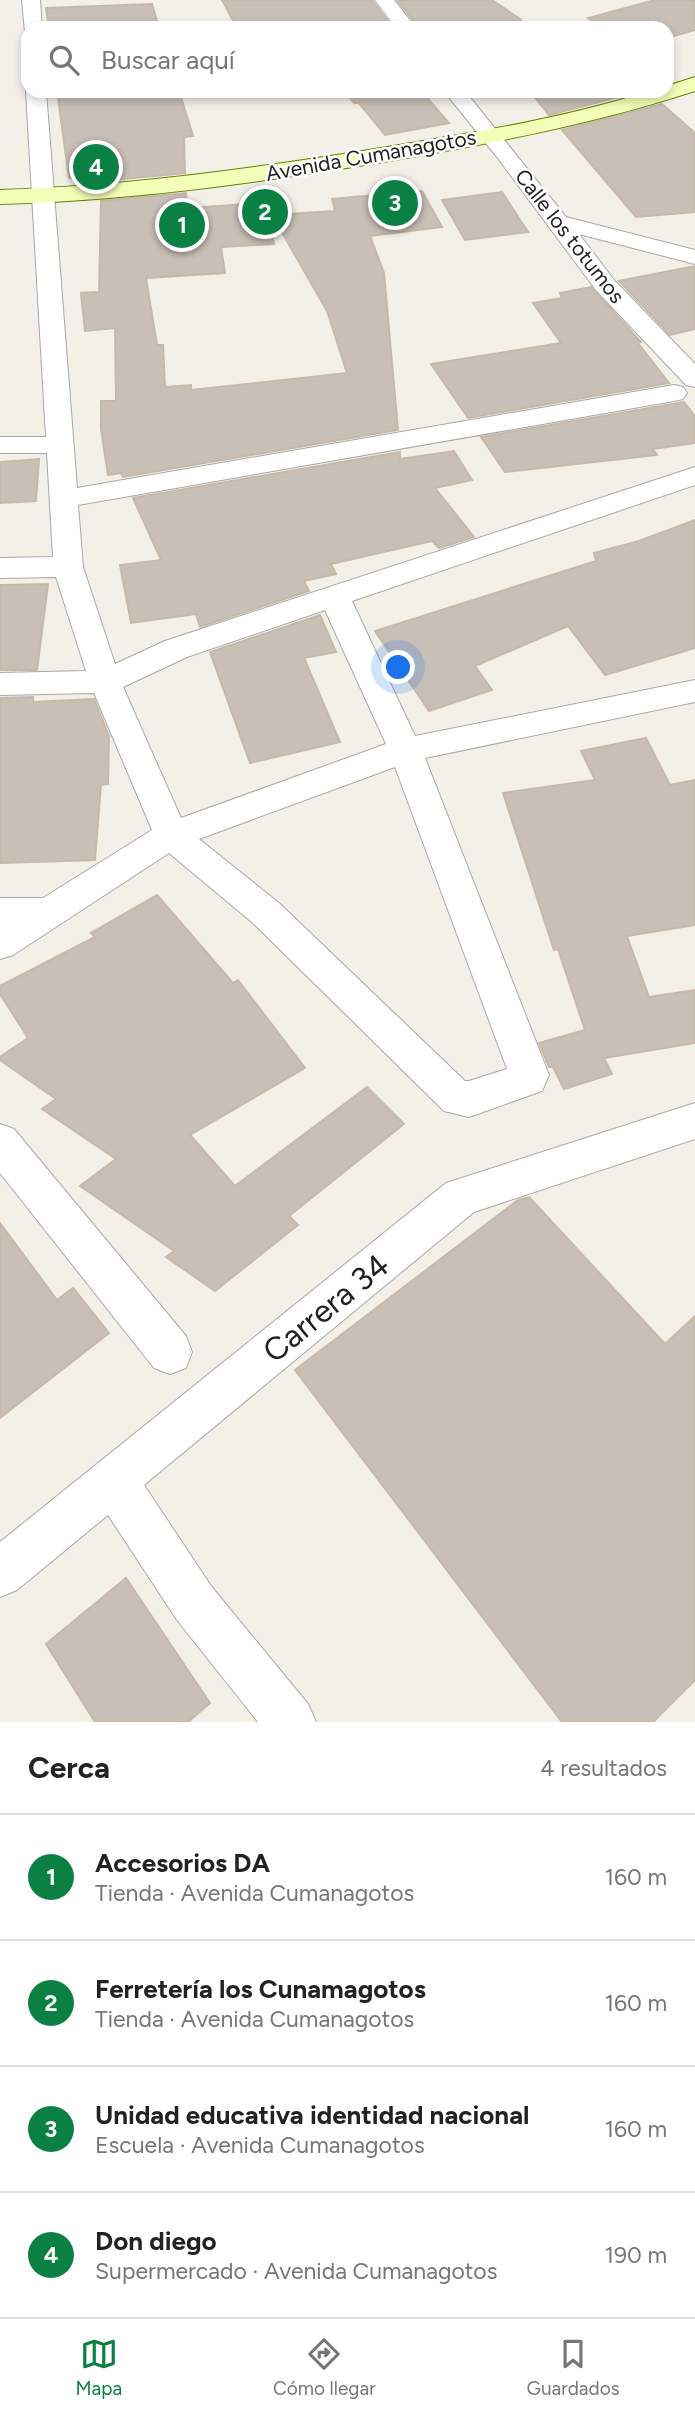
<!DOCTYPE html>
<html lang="es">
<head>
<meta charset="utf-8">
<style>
	body { margin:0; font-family:Figtree,sans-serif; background:#f6f6f6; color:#222 }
	.you { position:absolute; left:399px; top:668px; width:24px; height:24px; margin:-18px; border:5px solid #fff; border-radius:50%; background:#1a73e8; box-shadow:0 0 0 10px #1a73e833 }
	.badge { display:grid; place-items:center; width:46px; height:46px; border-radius:50%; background:#0b8043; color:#fff; font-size:23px; font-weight:700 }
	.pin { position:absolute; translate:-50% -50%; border:4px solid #fff; box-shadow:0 2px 7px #0006 }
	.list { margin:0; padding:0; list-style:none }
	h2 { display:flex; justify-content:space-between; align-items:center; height:91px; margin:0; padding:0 28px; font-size:30px }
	h2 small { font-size:23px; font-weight:400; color:#767676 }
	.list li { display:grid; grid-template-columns:46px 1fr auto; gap:21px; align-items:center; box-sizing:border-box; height:126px; padding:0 28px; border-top:2px solid #e0e0e0 }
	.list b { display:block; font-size:26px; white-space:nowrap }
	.list p { margin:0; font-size:23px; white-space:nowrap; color:#767676 }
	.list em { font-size:23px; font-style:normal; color:#767676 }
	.icon { flex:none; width:38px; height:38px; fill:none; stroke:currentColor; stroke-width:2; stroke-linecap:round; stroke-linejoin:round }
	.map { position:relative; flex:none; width:695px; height:1722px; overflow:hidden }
	.search { position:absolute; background:#fff; box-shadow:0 4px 10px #0003; left:21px; right:21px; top:21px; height:77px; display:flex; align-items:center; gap:18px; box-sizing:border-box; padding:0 24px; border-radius:21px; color:#767676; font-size:26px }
	.sheet { height:595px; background:#fff }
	nav { display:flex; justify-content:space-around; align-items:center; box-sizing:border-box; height:98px; border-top:2px solid #e0e0e0; background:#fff; font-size:19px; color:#767676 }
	nav a { display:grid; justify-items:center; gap:4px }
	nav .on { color:#0b8043 }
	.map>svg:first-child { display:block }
</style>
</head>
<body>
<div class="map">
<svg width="695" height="1722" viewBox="0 0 695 1722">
	<rect width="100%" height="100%" fill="#f2f0e7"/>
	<g fill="#c8bfb6" stroke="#c6b9a8" stroke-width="2">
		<polygon points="222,0 372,0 393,28 237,28"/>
		<polygon points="397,0 492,0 520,19 525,28 419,28"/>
		<polygon points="655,0 695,0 695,30 667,38 667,28 604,28 588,18"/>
		<polygon points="152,4 159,28 49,28 46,8"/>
		<polygon points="57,91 179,91 193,136 184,137 185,173 102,181 102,176 69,178"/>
		<polygon points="344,91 429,91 422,92 449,123 385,135 359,103 354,103"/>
		<polygon points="508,91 641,91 549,115 530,91 510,94"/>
		<polygon points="662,104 695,133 695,212 636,217 562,130"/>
		<polygon points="422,191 442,227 370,236 384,273 398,430 123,477 121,473 108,475 101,429 101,401 116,401 115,328 85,331 81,293 99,292 101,201 186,193 187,208 265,203 274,244 221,247 225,273 146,278 157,345 163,345 165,387 191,385 191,390 347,373 327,311 272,215 335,211 332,199"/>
		<polygon points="502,192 528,232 465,240 442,200"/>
		<polygon points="695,266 695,329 670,335 619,281"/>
		<polygon points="591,287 641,342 638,343 669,383 468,418 431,364 561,343 533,303 562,298 560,293"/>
		<polygon points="684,402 695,416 695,443 653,449 657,455 505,472 481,437"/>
		<polygon points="454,451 472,480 435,488 474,537 439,548 432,541 331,564 336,574 304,581 309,591 200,627 196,614 131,623 120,565 161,560 133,498 400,452 400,459"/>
		<polygon points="39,459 36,501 0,503 0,462"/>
		<polygon points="695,520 695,648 605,675 568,626 475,666 492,690 429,711 375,631 596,561 594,553 639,541"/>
		<polygon points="48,584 37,670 0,670 0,585"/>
		<polygon points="320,615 336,652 304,658 340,742 250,763 210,652"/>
		<polygon points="33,697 33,702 94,699 109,736 108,784 101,785 95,860 0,863 0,698"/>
		<polygon points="646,738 670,785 695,780 695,925 627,936 649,997 695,990 695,1043 604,1058 612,1074 564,1089 553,1067 549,1067 539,1043 585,1030 558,949 554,950 503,793 595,780 581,751"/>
		<polygon points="157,895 233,983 238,980 305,1068 190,1135 235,1186 367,1087 404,1124 289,1216 298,1225 215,1291 166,1257 174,1251 80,1186 116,1159 42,1109 56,1099 0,1060 0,1057 28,1038 0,994 0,986 95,937 91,933"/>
		<polygon points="529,1197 665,1344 695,1316 695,1680 653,1722 562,1722 295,1370 518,1200"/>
		<polygon points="0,1223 57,1300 73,1288 109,1333 0,1418"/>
		<polygon points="126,1578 210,1703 188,1722 95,1722 46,1644"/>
	</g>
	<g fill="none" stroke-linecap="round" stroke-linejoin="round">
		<g stroke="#a8a8a8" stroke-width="2">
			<g id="street">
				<polygon points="22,0 40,0 42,28 28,28 28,33 25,32"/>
				<polygon points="375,0 394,0 416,28 396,28"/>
				<path d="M28 88V91H46L77 488 674 385 683 387 687 393 683 399 674 401 78 505 83 567 115 664 165 641 695 467V485L352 601 415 736 695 680V702L425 758 549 1075 542 1091 469 1117 444 1111 253 923 169 853 13 955 0 959V898H43L152 830 94 693 0 695V673L86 671 56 577 0 578V558L53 557 47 453H0V437H46L26 91ZM325 610 386 744 181 818 123 687 187 657ZM395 767 507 1069 469 1081H465L279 903 199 839Z"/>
				<polygon points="444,91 465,91 566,217 695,250 695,264 579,234 614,280 695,364 695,387 686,385 596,290 497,157"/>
				<polygon points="695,1103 695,1139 474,1212 144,1485 211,1586 308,1704 316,1722 258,1722 177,1620 108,1515 17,1590 0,1597 0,1542 446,1183"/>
				<polygon points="0,1124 14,1129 186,1336 192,1352 186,1368 170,1374 154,1368 0,1173"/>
			</g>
		</g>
		<g stroke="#638100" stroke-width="2">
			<path id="secondary" d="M695 77V91C585 127 472 147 359 166 240 185 121 201 0 204V190C126 186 250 169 375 149 467 134 561 119 650 91H667V86Z"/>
		</g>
		<use href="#street" fill="#fff" fill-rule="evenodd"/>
		<use href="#secondary" fill="#f3ffb9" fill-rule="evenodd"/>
	</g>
	<g text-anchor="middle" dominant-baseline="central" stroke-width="5" stroke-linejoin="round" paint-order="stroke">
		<g font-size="21" fill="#212121" stroke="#fff">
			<text transform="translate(371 155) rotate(-10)">Avenida Cumanagotos</text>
			<text transform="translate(570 236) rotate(52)">Calle los totumos</text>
		</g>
		<g font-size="32" fill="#212121" stroke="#fff">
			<text transform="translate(326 1308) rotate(-39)">Carrera 34</text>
		</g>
	</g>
</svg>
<div class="you"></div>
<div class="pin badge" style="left:182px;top:225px">1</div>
<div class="pin badge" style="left:265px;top:212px">2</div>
<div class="pin badge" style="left:395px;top:203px">3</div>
<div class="pin badge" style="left:96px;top:167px">4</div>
<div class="search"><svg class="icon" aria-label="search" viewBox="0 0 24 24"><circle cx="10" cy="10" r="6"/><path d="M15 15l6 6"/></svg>Buscar aquí</div>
</div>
<section class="sheet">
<h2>Cerca<small>4 resultados</small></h2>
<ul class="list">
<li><span class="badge">1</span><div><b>Accesorios DA</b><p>Tienda · Avenida Cumanagotos</p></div><em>160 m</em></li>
<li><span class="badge">2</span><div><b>Ferretería los Cunamagotos</b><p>Tienda · Avenida Cumanagotos</p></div><em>160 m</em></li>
<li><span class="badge">3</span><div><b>Unidad educativa identidad nacional</b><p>Escuela · Avenida Cumanagotos</p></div><em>160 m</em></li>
<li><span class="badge">4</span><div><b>Don diego</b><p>Supermercado · Avenida Cumanagotos</p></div><em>190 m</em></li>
</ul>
</section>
<nav>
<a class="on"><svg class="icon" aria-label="map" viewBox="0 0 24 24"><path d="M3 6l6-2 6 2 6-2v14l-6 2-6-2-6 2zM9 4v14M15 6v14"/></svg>Mapa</a>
<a><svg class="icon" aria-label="directions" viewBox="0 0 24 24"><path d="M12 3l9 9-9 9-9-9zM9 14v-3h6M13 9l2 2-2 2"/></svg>Cómo llegar</a>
<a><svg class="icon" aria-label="saved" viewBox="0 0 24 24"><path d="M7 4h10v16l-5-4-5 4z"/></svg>Guardados</a>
</nav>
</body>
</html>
